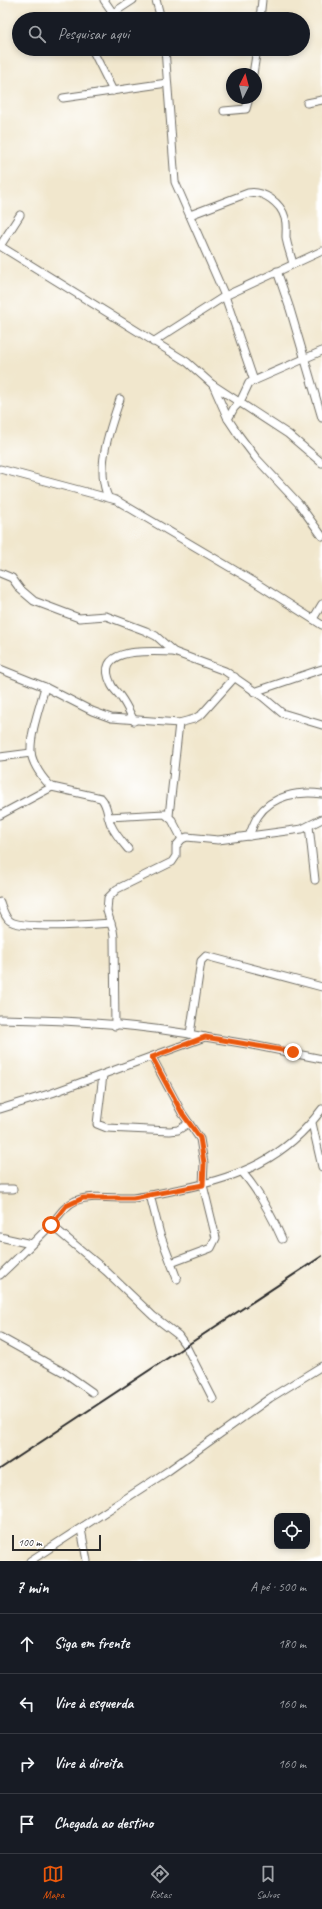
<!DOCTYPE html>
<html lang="pt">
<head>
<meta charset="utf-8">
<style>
	body { margin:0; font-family:Caveat,sans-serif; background:#242831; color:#f1f3f6 }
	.controls { position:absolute; right:12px; bottom:12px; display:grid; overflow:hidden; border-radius:8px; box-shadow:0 2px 6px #0003 }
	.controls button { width:36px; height:36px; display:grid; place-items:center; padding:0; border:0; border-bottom:1px solid #363941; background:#171b24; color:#f1f3f6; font:20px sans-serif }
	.compass { position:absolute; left:226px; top:68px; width:36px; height:36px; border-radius:50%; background:#171b24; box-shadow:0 2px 6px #0003; rotate:6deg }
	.scale { position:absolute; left:12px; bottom:10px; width:89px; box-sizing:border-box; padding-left:4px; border:2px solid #2b2b2b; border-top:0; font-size:11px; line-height:14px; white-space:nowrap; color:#2b2b2b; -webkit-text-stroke:3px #fff; paint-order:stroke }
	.stop { position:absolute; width:12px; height:12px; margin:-9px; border:3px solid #ea580c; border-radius:50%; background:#fff }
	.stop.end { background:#ea580c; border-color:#fff; box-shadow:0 1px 4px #0008 }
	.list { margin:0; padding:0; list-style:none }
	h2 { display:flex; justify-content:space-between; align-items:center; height:52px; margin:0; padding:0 16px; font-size:17px }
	h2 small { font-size:13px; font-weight:400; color:#9ea1a6 }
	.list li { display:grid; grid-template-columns:26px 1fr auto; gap:12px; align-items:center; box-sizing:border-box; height:60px; padding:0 16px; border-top:1px solid #363941 }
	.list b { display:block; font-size:15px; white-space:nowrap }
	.list em { font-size:13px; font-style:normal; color:#9ea1a6 }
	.icon { flex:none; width:22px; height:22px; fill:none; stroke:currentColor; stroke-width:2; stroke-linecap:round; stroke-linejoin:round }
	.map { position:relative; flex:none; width:322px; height:1561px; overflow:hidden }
	.search { position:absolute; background:#171b24; box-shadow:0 2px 6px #0003; left:12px; right:12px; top:12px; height:44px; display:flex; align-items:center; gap:10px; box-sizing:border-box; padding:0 14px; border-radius:22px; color:#9ea1a6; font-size:15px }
	.sheet { height:292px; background:#171b24 }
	nav { display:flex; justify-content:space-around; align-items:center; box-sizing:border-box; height:56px; border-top:1px solid #363941; background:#171b24; font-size:11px; color:#9ea1a6 }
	nav a { display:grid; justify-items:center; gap:2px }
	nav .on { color:#ea580c }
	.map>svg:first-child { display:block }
</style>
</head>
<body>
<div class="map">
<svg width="322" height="1561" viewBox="0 0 322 1561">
	<rect width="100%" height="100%" fill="#fff"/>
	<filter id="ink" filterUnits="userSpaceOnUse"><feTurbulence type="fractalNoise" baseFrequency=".025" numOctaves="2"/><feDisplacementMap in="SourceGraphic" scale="8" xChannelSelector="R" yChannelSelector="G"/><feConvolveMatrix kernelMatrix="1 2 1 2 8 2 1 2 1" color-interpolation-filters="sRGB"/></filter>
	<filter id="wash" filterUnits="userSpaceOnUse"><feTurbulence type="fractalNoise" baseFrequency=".012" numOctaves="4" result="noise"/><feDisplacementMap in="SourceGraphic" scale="16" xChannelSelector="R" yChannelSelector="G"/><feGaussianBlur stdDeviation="0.9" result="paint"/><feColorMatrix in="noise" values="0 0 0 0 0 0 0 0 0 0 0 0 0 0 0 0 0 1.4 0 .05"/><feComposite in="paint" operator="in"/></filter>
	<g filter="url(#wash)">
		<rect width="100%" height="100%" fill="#f1e7cd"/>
	</g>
	<g filter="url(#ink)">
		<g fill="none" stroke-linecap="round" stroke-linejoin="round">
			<g stroke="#706d64" stroke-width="9">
				<g id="minor">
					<polyline points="104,0 113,13"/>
					<polyline points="156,0 161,19"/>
					<polyline points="104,19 133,0"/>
					<polyline points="260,19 262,0"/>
					<polyline points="92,49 113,91"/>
					<polyline points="165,49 175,182 225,296 254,381"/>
					<polyline points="253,74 257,49"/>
					<polyline points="63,98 167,83"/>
					<polyline points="307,103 322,100"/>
					<polyline points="224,111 246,109 249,98"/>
					<path d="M190 215 248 193C263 190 281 203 285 218 287 224 286 230 286 237 287 246 291 255 293 264"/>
					<polyline points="0,246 187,362 213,385 288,434 322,463"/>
					<polyline points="0,246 20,215"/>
					<polyline points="277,271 290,309 322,418"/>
					<polyline points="153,342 225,296 322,251"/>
					<polyline points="213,385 228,419 238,434 256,458 299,504 322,536"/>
					<polyline points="228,419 234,408 240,402 249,383 322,351"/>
					<polyline points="0,469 116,500 253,581 322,625"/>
					<path d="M108 497C95 467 110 429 120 399"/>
					<polyline points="0,573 12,578 20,589 34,601 79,618 106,616 146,631 156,636 174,652 225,671 263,697 282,713 322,725"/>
					<polyline points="313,619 322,604"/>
					<polyline points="0,669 45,687 92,711 111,718 179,723 194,719 202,714 235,677"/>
					<path d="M45 687C40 706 30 733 31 752 32 763 43 780 52 787L101 798C108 805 107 816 111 825 115 834 122 842 128 849"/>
					<polyline points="254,692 322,669"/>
					<path d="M134 721C130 713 126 704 120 696 117 692 113 689 111 684 92 645 153 652 174 652"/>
					<polyline points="0,757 31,753"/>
					<polyline points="0,815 52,787"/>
					<polyline points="169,816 179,723"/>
					<polyline points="108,817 165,814 172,820 182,839"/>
					<polyline points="309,826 315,880"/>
					<path d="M249 836C252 829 254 822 258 816 272 795 299 791 322 794"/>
					<path d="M0 902C2 908 5 918 10 921 22 930 94 924 111 923"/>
					<path d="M0 1019C66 1020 140 1024 205 1037"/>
					<polyline points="115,1026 114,937 113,930 107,911 108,898 117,889 172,862 176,856 176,846 182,839 187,837 218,840 302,829 322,819"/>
					<polyline points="190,1034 201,961 206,956 322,987"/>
					<polyline points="152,1057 182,1113 200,1139 204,1163 203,1185 216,1238 211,1248 171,1263"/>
					<polyline points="103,1075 97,1124 107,1128 170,1131 178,1130 189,1123"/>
					<polyline points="0,1109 52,1093 205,1037 247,1044 322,1059"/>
					<polyline points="312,1123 322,1167"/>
					<path d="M243 1173C260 1193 271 1214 282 1239"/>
					<polyline points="0,1189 13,1189"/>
					<polyline points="150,1195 160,1234 177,1279"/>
					<polyline points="51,1225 106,1271 153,1316 178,1335 186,1346 213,1399"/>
					<polyline points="0,1237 31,1244"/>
					<path d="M0 1275C17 1259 33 1243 50 1226 58 1217 64 1206 75 1201 93 1194 114 1199 133 1198 149 1196 165 1192 181 1189 240 1177 285 1159 322 1109"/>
					<polyline points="0,1337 65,1373 92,1392"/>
					<polyline points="81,1529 87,1561"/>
					<polyline points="30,1561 168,1471 270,1398 322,1366"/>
				</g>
			</g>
			<use href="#minor" stroke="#fff" stroke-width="7"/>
			<polyline stroke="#2b2b2b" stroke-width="2" points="0,1469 322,1256"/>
		</g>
	</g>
	<g fill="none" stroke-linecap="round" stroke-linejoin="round" filter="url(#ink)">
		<polyline stroke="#ea580c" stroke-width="5" points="51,1225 66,1206 83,1198 133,1198 203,1185 204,1163 200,1138 182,1113 152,1057 205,1037 293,1052"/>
	</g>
</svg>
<div class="controls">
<button><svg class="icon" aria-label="locate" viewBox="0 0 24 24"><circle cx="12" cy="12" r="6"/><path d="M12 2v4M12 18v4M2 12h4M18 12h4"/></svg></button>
</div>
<svg class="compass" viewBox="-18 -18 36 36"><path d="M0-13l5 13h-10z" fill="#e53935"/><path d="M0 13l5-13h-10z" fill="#9ea1a6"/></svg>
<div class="scale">100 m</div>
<div class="stop" style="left:51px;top:1225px"></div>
<div class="stop end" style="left:293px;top:1052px"></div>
<div class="search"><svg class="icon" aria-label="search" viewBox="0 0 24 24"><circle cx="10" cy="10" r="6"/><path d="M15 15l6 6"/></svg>Pesquisar aqui</div>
</div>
<section class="sheet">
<h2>7 min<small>A pé · 500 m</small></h2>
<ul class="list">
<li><svg class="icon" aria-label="ahead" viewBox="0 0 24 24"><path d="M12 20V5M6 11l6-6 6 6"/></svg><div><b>Siga em frente</b></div><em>180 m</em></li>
<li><svg class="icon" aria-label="left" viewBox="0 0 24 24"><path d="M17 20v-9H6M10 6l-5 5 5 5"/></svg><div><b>Vire à esquerda</b></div><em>160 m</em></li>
<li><svg class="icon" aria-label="right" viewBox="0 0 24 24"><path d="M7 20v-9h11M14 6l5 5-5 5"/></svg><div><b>Vire à direita</b></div><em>160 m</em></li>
<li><svg class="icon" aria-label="arrive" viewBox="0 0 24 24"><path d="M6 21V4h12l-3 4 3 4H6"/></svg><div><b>Chegada ao destino</b></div></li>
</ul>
</section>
<nav>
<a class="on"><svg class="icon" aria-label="map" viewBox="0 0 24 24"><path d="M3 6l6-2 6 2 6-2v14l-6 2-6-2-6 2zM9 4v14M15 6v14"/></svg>Mapa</a>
<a><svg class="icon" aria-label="directions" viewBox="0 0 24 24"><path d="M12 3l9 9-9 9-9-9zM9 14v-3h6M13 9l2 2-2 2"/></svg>Rotas</a>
<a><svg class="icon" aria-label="saved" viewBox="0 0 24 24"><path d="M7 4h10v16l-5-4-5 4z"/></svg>Salvos</a>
</nav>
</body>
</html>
